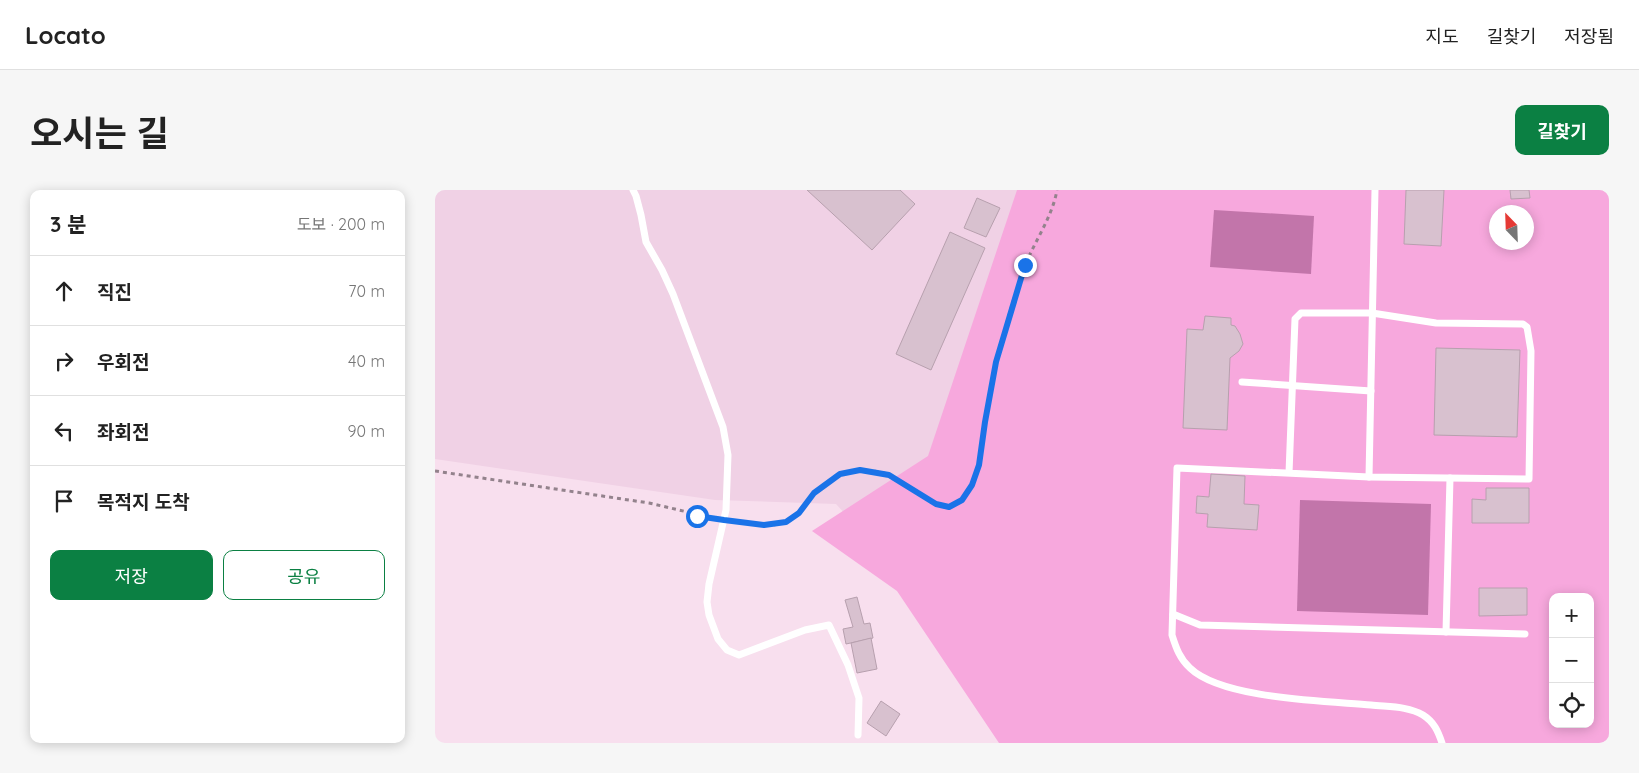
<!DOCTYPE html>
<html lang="ko">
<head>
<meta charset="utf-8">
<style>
	body { margin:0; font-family:Quicksand,"Noto Sans KR",sans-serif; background:#f6f6f6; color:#222 }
	.controls { position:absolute; right:15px; bottom:15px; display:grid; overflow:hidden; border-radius:10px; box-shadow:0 2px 12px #0003 }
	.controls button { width:45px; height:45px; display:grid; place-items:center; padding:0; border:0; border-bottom:1px solid #e0e0e0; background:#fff; color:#222; font:25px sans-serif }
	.compass { position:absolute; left:1054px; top:15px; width:45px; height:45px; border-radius:50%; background:#fff; box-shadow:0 2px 12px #0003; rotate:337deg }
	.stop { position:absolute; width:15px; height:15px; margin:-11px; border:4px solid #1a73e8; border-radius:50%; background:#fff }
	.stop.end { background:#1a73e8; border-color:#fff; box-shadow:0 1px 5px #0008 }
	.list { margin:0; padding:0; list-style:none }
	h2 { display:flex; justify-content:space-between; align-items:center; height:65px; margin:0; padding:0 20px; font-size:21px }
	h2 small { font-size:16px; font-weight:400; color:#767676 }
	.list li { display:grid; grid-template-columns:32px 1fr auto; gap:15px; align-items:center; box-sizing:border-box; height:70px; padding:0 20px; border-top:1px solid #e0e0e0 }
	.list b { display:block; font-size:19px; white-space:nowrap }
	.list em { font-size:16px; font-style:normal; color:#767676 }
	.actions { display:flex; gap:10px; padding:15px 20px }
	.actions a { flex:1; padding:11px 0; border:1px solid #0b8043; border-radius:10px; text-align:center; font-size:18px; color:#0b8043 }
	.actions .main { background:#0b8043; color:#fff }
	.icon { flex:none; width:28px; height:28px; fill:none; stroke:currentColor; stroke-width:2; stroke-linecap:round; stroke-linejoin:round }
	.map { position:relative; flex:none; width:1174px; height:553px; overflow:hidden; border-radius:10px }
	header { display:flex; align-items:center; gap:30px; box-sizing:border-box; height:70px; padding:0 25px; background:#fff; border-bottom:1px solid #e0e0e0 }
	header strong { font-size:24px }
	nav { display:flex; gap:28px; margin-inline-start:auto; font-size:18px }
	.intro { display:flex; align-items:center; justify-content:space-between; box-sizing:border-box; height:120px; padding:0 30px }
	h1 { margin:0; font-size:35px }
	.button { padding:12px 22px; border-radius:10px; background:#0b8043; color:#fff; font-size:18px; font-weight:700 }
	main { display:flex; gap:30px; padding:0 30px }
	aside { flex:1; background:#fff; border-radius:10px; box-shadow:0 2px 12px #0003 }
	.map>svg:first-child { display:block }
</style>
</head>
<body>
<header>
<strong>Locato</strong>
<nav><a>지도</a><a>길찾기</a><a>저장됨</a></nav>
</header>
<div class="intro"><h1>오시는 길</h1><a class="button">길찾기</a></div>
<main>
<aside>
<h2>3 분<small>도보 · 200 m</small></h2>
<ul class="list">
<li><svg class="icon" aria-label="ahead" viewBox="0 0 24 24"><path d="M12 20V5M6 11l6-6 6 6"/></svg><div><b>직진</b></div><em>70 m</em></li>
<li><svg class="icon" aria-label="right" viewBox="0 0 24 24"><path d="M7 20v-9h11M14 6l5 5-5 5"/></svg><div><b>우회전</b></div><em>40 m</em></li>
<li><svg class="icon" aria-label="left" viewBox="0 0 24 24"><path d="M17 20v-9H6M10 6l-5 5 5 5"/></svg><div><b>좌회전</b></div><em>90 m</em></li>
<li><svg class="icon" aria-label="arrive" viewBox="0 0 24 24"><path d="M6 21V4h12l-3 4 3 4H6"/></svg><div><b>목적지 도착</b></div></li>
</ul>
<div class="actions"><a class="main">저장</a><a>공유</a></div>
</aside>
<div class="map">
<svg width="1174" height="553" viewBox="0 0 1174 553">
	<rect width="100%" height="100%" fill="#f8dfee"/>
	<path fill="#f0d1e5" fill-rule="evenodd" d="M0 0H1174V553L482 402 401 314 280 310 0 269ZM1062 22H1092V52H1062ZM1118 407H1155V534H1118Z"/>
	<path fill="#f7a8dd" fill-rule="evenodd" d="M582 0H1174V553H564L462 401 377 341 493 266ZM1062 22H1092V52H1062ZM1118 407H1155V534H1118Z"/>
	<g fill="#c275aa">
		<polygon points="779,20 879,26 876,84 775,77"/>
		<polygon points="865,310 996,314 993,425 862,421"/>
	</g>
	<g fill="#d8c1cf" stroke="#b7a0ae">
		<polygon points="372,0 465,0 480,14 437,60"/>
		<polygon points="971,0 1009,0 1006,56 969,54"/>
		<polygon points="1075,0 1094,0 1095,8 1076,9"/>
		<polygon points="542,8 565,18 551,47 529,38"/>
		<polygon points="515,42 550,58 496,180 461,164"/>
		<polygon points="770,126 796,128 796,135 800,136 805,144 808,154 804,161 795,168 792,240 748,238 752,139 768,140"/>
		<polygon points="1001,158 1085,160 1082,247 999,245"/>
		<polygon points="776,284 810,286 809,314 824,315 822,340 772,337 773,324 761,323 762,306 774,307"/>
		<polygon points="1051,298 1094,298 1094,333 1037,333 1037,309 1051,310"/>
		<polygon points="1044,398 1092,398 1092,425 1044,426"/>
		<polygon points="422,407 429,434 435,433 438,448 411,454 408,439 418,437 410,410"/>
		<polygon points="436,448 442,479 422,483 416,453"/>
		<polygon points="446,511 465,524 451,546 432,533"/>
	</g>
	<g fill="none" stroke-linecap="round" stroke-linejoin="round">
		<g stroke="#93828c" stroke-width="3" stroke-dasharray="4 4" stroke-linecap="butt">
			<polyline points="0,281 214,313 278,328"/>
			<path d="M299 332C314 333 336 338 351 332 363 328 370 315 377 305 382 299 400 286 408 284 421 280 443 279 456 286 470 293 500 320 515 316 532 312 542 287 544 271 553 205 567 139 590 76 600 50 617 28 622 0"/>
		</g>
		<g stroke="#fff" stroke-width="7">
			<polyline points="198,0 201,6 206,25 211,52 227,80 238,104 288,237 293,265 291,320 274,394 272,412 274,425 283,449 292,460 304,465 370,440 394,435 413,475 424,508 423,545"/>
			<polyline points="807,192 936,201"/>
			<path d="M854 283 860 129 866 123H937L1001 133 1088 134 1092 137 1096 161 1094 289 934 287 742 278 737 445C741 458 745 469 755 478 787 509 891 511 936 515 953 517 973 516 988 525 999 532 1003 541 1007 553"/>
			<polyline points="934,287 940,0"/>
			<polyline points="738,424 765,435 1090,444"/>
			<polyline points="1011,442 1015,288"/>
		</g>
	</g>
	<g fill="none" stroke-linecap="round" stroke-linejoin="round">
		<polyline stroke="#1a73e8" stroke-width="6" points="262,326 289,330 329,335 351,332 364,323 379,303 405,284 425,280 454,285 501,314 514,317 527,310 537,295 544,275 550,232 561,172 590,75"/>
	</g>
</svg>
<div class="controls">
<button>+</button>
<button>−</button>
<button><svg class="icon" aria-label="locate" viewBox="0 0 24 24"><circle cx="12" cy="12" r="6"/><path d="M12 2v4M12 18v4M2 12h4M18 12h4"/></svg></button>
</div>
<svg class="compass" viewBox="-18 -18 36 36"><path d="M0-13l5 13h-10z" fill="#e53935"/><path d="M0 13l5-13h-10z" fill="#767676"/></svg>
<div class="stop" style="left:262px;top:326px"></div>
<div class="stop end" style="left:590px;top:75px"></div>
</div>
</main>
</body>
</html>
